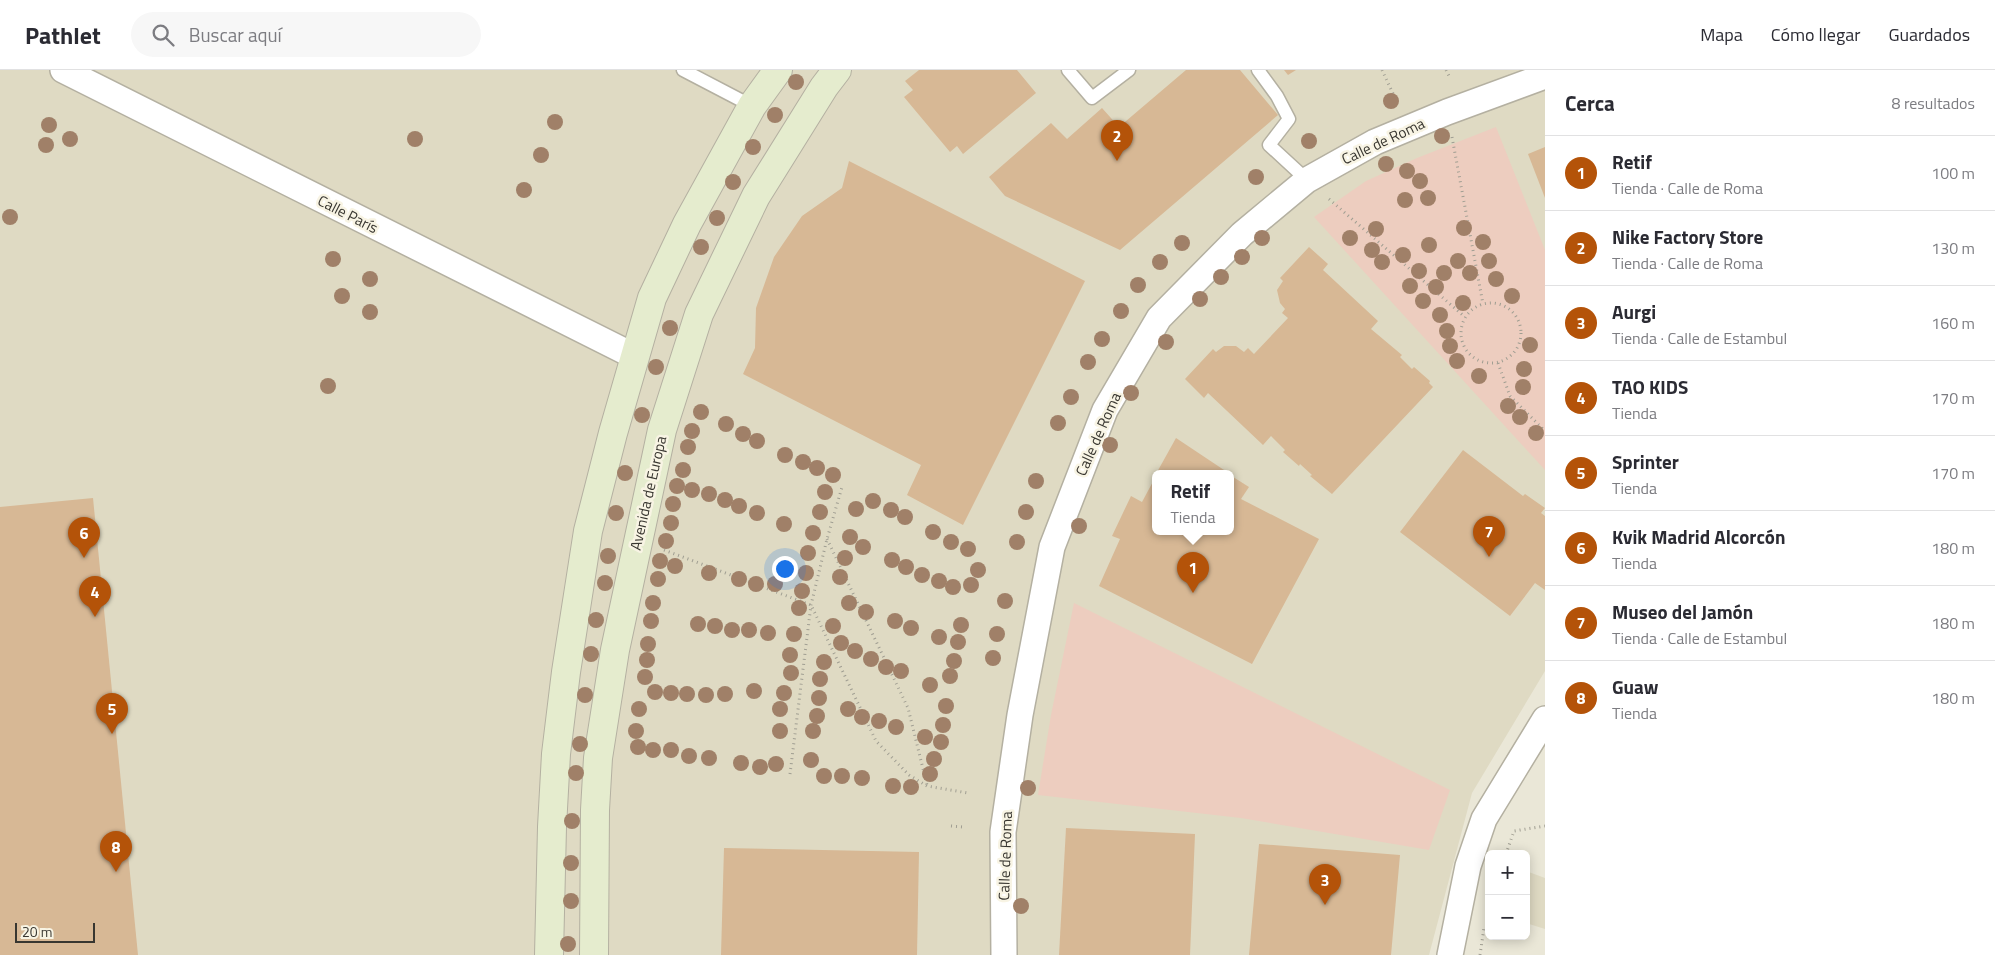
<!DOCTYPE html>
<html lang="es">
<head>
<meta charset="utf-8">
<style>
	body { margin:0; font-family:"Titillium Web",sans-serif; background:#f7f7f7; color:#2b2b33 }
	.controls { position:absolute; right:15px; bottom:15px; display:grid; overflow:hidden; border-radius:8px; box-shadow:0 2px 12px #0003 }
	.controls button { width:45px; height:45px; display:grid; place-items:center; padding:0; border:0; border-bottom:1px solid #e1e1e2; background:#fff; color:#2b2b33; font:25px sans-serif }
	.scale { position:absolute; left:15px; bottom:12px; width:80px; box-sizing:border-box; padding-left:5px; border:2px solid #383630; border-top:0; font-size:14px; line-height:18px; white-space:nowrap; color:#383630; -webkit-text-stroke:4px #f8f4e4; paint-order:stroke }
	.you { position:absolute; left:784px; top:498px; width:18px; height:18px; margin:-12px; border:4px solid #fff; border-radius:50%; background:#1a73e8; box-shadow:0 0 0 8px #1a73e833 }
	.badge { display:grid; place-items:center; width:32px; height:32px; border-radius:50%; background:#b45309; color:#fff; font-size:16px; font-weight:700 }
	.pin { position:absolute; translate:-50% -41px; filter:drop-shadow(0 1px 2px #0008) }
	.pin::after { content:''; position:absolute; top:26px; width:18px; height:15px; background:inherit; clip-path:polygon(0 0,100% 0,50% 100%) }
	.popup { position:absolute; left:1152px; top:400px; width:82px; height:65px; box-sizing:border-box; display:grid; place-content:center; border-radius:8px; background:#fff; filter:drop-shadow(0 1px 4px #0005); font-size:16px; white-space:nowrap; color:#7c7c81 }
	.popup b { font-size:19px; color:#2b2b33 }
	.popup::after { content:''; position:absolute; left:50%; top:100%; margin-left:-10px; border:10px solid transparent; border-top-color:#fff }
	.list { margin:0; padding:0; list-style:none }
	h2 { display:flex; justify-content:space-between; align-items:center; height:65px; margin:0; padding:0 20px; font-size:21px }
	h2 small { font-size:16px; font-weight:400; color:#7c7c81 }
	.list li { display:grid; grid-template-columns:32px 1fr auto; gap:15px; align-items:center; box-sizing:border-box; height:75px; padding:0 20px; border-top:1px solid #e1e1e2 }
	.list b { display:block; font-size:19px; white-space:nowrap }
	.list p { margin:0; font-size:16px; white-space:nowrap; color:#7c7c81 }
	.list em { font-size:16px; font-style:normal; color:#7c7c81 }
	.icon { flex:none; width:28px; height:28px; fill:none; stroke:currentColor; stroke-width:2; stroke-linecap:round; stroke-linejoin:round }
	.map { position:relative; flex:none; width:1545px; height:885px; overflow:hidden }
	header { display:flex; align-items:center; gap:30px; box-sizing:border-box; height:70px; padding:0 25px; background:#fff; border-bottom:1px solid #e1e1e2 }
	header strong { font-size:24px }
	nav { display:flex; gap:28px; margin-inline-start:auto; font-size:18px }
	.search { width:350px; height:45px; background:#f7f7f7; display:flex; align-items:center; gap:12px; box-sizing:border-box; padding:0 18px; border-radius:28px; color:#7c7c81; font-size:19px }
	main { display:flex }
	aside { flex:1; background:#fff }
	.map>svg:first-child { display:block }
</style>
</head>
<body>
<header>
<strong>Pathlet</strong>
<div class="search"><svg class="icon" aria-label="search" viewBox="0 0 24 24"><circle cx="10" cy="10" r="6"/><path d="M15 15l6 6"/></svg>Buscar aquí</div>
<nav><a>Mapa</a><a>Cómo llegar</a><a>Guardados</a></nav>
</header>
<main>
<div class="map">
<svg width="1545" height="885" viewBox="0 0 1545 885">
	<rect width="100%" height="100%" fill="#eae7d7"/>
	<g fill="#dfdac3" fill-rule="evenodd">
		<path d="M0 0H1545V601L1472 723 1429 885H0ZM1156 404H1230V462H1156Z"/>
		<polygon points="1526,801 1545,808 1545,859 1526,853"/>
	</g>
	<g fill="#edcdbf">
		<polygon points="1496,57 1545,180 1545,400 1314,147 1366,111 1417,88"/>
		<polygon points="1074,533 1450,720 1429,780 1241,748 1038,725 1051,645"/>
	</g>
	<g fill="#d7b895">
		<polygon points="919,0 1017,0 1036,23 963,84 957,76 950,82 904,27 913,20 905,11"/>
		<polygon points="1186,0 1240,0 1278,45 1120,180 1005,126 989,107 1051,53 1067,69 1102,38 1119,57"/>
		<polygon points="1284,0 1296,0 1288,5"/>
		<polygon points="1545,77 1545,128 1528,84"/>
		<polygon points="849,91 1085,211 963,455 907,425 921,395 743,304 755,278 756,238 774,187 802,146 842,118"/>
		<polygon points="1309,177 1328,194 1323,200 1378,251 1371,259 1402,285 1400,287 1412,299 1414,297 1430,311 1429,313 1433,317 1332,424 1310,406 1312,405 1300,394 1299,396 1283,382 1285,380 1271,366 1263,375 1208,323 1204,328 1185,309 1213,279 1216,282 1224,276 1236,276 1244,282 1248,278 1254,284 1288,248 1282,243 1285,239 1280,233 1277,220 1283,211 1280,208"/>
		<polygon points="1176,368 1230,404 1156,404"/>
		<polygon points="1463,380 1523,426 1525,424 1545,438 1541,443 1545,446 1545,520 1535,513 1510,546 1400,462"/>
		<polygon points="1230,405 1249,417 1241,429 1319,469 1252,594 1099,516 1120,469 1112,466 1131,426 1142,432 1156,406 1156,462 1230,462"/>
		<polygon points="93,428 138,885 0,885 0,437"/>
		<polygon points="1066,758 1195,764 1190,885 1059,885"/>
		<polygon points="1259,774 1400,785 1391,885 1249,885"/>
		<polygon points="724,778 919,782 917,885 721,885"/>
	</g>
	<g fill="none" stroke-linecap="round" stroke-linejoin="round">
		<g stroke="#b4b0a1" stroke-width="15">
			<g id="lane">
				<polyline points="683,0 752,36"/>
				<polyline points="1068,0 1092,28 1129,0"/>
				<polyline points="1258,0 1277,26 1289,49 1269,75 1307,110"/>
			</g>
		</g>
		<g stroke="#b4b0a1" stroke-width="28">
			<g id="street">
				<polyline points="63,0 634,286"/>
				<polyline points="1004,885 1003,762 1020,645 1052,477 1105,340 1159,248 1242,164 1307,110 1375,72 1447,42 1545,6"/>
				<polyline points="1450,885 1468,796 1484,749 1545,649"/>
			</g>
		</g>
		<g stroke="#b4b0a1" stroke-width="30">
			<g id="secondary">
				<polyline points="549,885 552,757 556,684 566,602 588,461 613,363 652,228 687,154 752,36 778,0"/>
				<polyline points="594,885 595,740 598,688 615,580 662,360 699,244 756,126 824,17 837,0"/>
			</g>
		</g>
		<g stroke="#a09e92" stroke-width="3" stroke-dasharray="1 4" stroke-linecap="butt">
			<polyline points="1382,0 1396,30"/>
			<polyline points="1446,0 1449,6"/>
			<polyline points="1452,67 1483,234"/>
			<polyline points="1329,129 1465,247"/>
			<circle cx="1491" cy="263" r="30"/>
			<polyline points="1498,293 1510,326 1545,361"/>
			<polyline points="827,469 908,638 927,715"/>
			<polyline points="664,480 811,535 876,671 909,705 927,716 968,723"/>
			<polyline points="790,704 811,535 827,469 842,417"/>
			<polyline points="951,756 963,757"/>
			<polyline points="1506,784 1514,761 1545,756"/>
			<polyline points="1480,885 1484,858"/>
		</g>
		<use href="#lane" stroke="#fff" stroke-width="12"/>
		<use href="#street" stroke="#fff" stroke-width="25"/>
		<use href="#secondary" stroke="#e5ecce" stroke-width="28"/>
	</g>
	<g fill="#a08068">
		<circle cx="796" cy="12" r="8"/>
		<circle cx="1391" cy="31" r="8"/>
		<circle cx="775" cy="45" r="8"/>
		<circle cx="555" cy="52" r="8"/>
		<circle cx="49" cy="55" r="8"/>
		<circle cx="1442" cy="66" r="8"/>
		<circle cx="70" cy="69" r="8"/>
		<circle cx="415" cy="69" r="8"/>
		<circle cx="1309" cy="71" r="8"/>
		<circle cx="46" cy="75" r="8"/>
		<circle cx="753" cy="77" r="8"/>
		<circle cx="541" cy="85" r="8"/>
		<circle cx="1386" cy="94" r="8"/>
		<circle cx="1407" cy="101" r="8"/>
		<circle cx="1256" cy="107" r="8"/>
		<circle cx="1420" cy="111" r="8"/>
		<circle cx="733" cy="112" r="8"/>
		<circle cx="524" cy="120" r="8"/>
		<circle cx="1428" cy="128" r="8"/>
		<circle cx="1405" cy="130" r="8"/>
		<circle cx="10" cy="147" r="8"/>
		<circle cx="717" cy="148" r="8"/>
		<circle cx="1464" cy="158" r="8"/>
		<circle cx="1376" cy="159" r="8"/>
		<circle cx="1262" cy="168" r="8"/>
		<circle cx="1350" cy="168" r="8"/>
		<circle cx="1483" cy="172" r="8"/>
		<circle cx="1182" cy="173" r="8"/>
		<circle cx="1429" cy="175" r="8"/>
		<circle cx="701" cy="177" r="8"/>
		<circle cx="1372" cy="180" r="8"/>
		<circle cx="1403" cy="185" r="8"/>
		<circle cx="1242" cy="187" r="8"/>
		<circle cx="333" cy="189" r="8"/>
		<circle cx="1458" cy="191" r="8"/>
		<circle cx="1489" cy="191" r="8"/>
		<circle cx="1160" cy="192" r="8"/>
		<circle cx="1382" cy="192" r="8"/>
		<circle cx="1419" cy="201" r="8"/>
		<circle cx="1444" cy="203" r="8"/>
		<circle cx="1470" cy="203" r="8"/>
		<circle cx="1221" cy="207" r="8"/>
		<circle cx="370" cy="209" r="8"/>
		<circle cx="1496" cy="209" r="8"/>
		<circle cx="1138" cy="215" r="8"/>
		<circle cx="1410" cy="216" r="8"/>
		<circle cx="1436" cy="217" r="8"/>
		<circle cx="342" cy="226" r="8"/>
		<circle cx="1512" cy="226" r="8"/>
		<circle cx="1200" cy="229" r="8"/>
		<circle cx="1423" cy="231" r="8"/>
		<circle cx="1463" cy="233" r="8"/>
		<circle cx="1121" cy="241" r="8"/>
		<circle cx="370" cy="242" r="8"/>
		<circle cx="1440" cy="245" r="8"/>
		<circle cx="670" cy="258" r="8"/>
		<circle cx="1447" cy="261" r="8"/>
		<circle cx="1102" cy="269" r="8"/>
		<circle cx="1166" cy="272" r="8"/>
		<circle cx="1530" cy="275" r="8"/>
		<circle cx="1450" cy="276" r="8"/>
		<circle cx="1457" cy="291" r="8"/>
		<circle cx="1088" cy="292" r="8"/>
		<circle cx="656" cy="297" r="8"/>
		<circle cx="1524" cy="299" r="8"/>
		<circle cx="1479" cy="306" r="8"/>
		<circle cx="328" cy="316" r="8"/>
		<circle cx="1523" cy="317" r="8"/>
		<circle cx="1131" cy="323" r="8"/>
		<circle cx="1071" cy="327" r="8"/>
		<circle cx="1508" cy="336" r="8"/>
		<circle cx="701" cy="342" r="8"/>
		<circle cx="642" cy="345" r="8"/>
		<circle cx="1520" cy="347" r="8"/>
		<circle cx="1058" cy="353" r="8"/>
		<circle cx="726" cy="354" r="8"/>
		<circle cx="692" cy="361" r="8"/>
		<circle cx="1536" cy="363" r="8"/>
		<circle cx="743" cy="364" r="8"/>
		<circle cx="757" cy="371" r="8"/>
		<circle cx="1110" cy="375" r="8"/>
		<circle cx="688" cy="377" r="8"/>
		<circle cx="785" cy="385" r="8"/>
		<circle cx="803" cy="392" r="8"/>
		<circle cx="817" cy="398" r="8"/>
		<circle cx="683" cy="400" r="8"/>
		<circle cx="625" cy="403" r="8"/>
		<circle cx="833" cy="405" r="8"/>
		<circle cx="1036" cy="411" r="8"/>
		<circle cx="677" cy="416" r="8"/>
		<circle cx="692" cy="420" r="8"/>
		<circle cx="825" cy="422" r="8"/>
		<circle cx="709" cy="424" r="8"/>
		<circle cx="725" cy="430" r="8"/>
		<circle cx="873" cy="431" r="8"/>
		<circle cx="673" cy="434" r="8"/>
		<circle cx="739" cy="436" r="8"/>
		<circle cx="856" cy="439" r="8"/>
		<circle cx="891" cy="440" r="8"/>
		<circle cx="820" cy="442" r="8"/>
		<circle cx="1026" cy="442" r="8"/>
		<circle cx="616" cy="443" r="8"/>
		<circle cx="757" cy="443" r="8"/>
		<circle cx="905" cy="447" r="8"/>
		<circle cx="671" cy="453" r="8"/>
		<circle cx="784" cy="454" r="8"/>
		<circle cx="1079" cy="456" r="8"/>
		<circle cx="933" cy="462" r="8"/>
		<circle cx="813" cy="463" r="8"/>
		<circle cx="850" cy="467" r="8"/>
		<circle cx="666" cy="471" r="8"/>
		<circle cx="951" cy="472" r="8"/>
		<circle cx="1017" cy="472" r="8"/>
		<circle cx="863" cy="477" r="8"/>
		<circle cx="968" cy="479" r="8"/>
		<circle cx="808" cy="483" r="8"/>
		<circle cx="608" cy="486" r="8"/>
		<circle cx="845" cy="488" r="8"/>
		<circle cx="892" cy="490" r="8"/>
		<circle cx="660" cy="491" r="8"/>
		<circle cx="675" cy="496" r="8"/>
		<circle cx="906" cy="497" r="8"/>
		<circle cx="978" cy="500" r="8"/>
		<circle cx="709" cy="503" r="8"/>
		<circle cx="806" cy="503" r="8"/>
		<circle cx="922" cy="505" r="8"/>
		<circle cx="840" cy="507" r="8"/>
		<circle cx="658" cy="509" r="8"/>
		<circle cx="739" cy="509" r="8"/>
		<circle cx="939" cy="511" r="8"/>
		<circle cx="605" cy="513" r="8"/>
		<circle cx="756" cy="514" r="8"/>
		<circle cx="775" cy="514" r="8"/>
		<circle cx="971" cy="515" r="8"/>
		<circle cx="953" cy="517" r="8"/>
		<circle cx="802" cy="521" r="8"/>
		<circle cx="1005" cy="531" r="8"/>
		<circle cx="653" cy="533" r="8"/>
		<circle cx="849" cy="533" r="8"/>
		<circle cx="799" cy="538" r="8"/>
		<circle cx="866" cy="542" r="8"/>
		<circle cx="596" cy="550" r="8"/>
		<circle cx="651" cy="551" r="8"/>
		<circle cx="895" cy="551" r="8"/>
		<circle cx="698" cy="554" r="8"/>
		<circle cx="961" cy="555" r="8"/>
		<circle cx="715" cy="556" r="8"/>
		<circle cx="833" cy="556" r="8"/>
		<circle cx="911" cy="558" r="8"/>
		<circle cx="732" cy="560" r="8"/>
		<circle cx="749" cy="560" r="8"/>
		<circle cx="768" cy="563" r="8"/>
		<circle cx="794" cy="564" r="8"/>
		<circle cx="997" cy="564" r="8"/>
		<circle cx="939" cy="567" r="8"/>
		<circle cx="958" cy="572" r="8"/>
		<circle cx="841" cy="573" r="8"/>
		<circle cx="648" cy="574" r="8"/>
		<circle cx="855" cy="581" r="8"/>
		<circle cx="591" cy="584" r="8"/>
		<circle cx="790" cy="585" r="8"/>
		<circle cx="993" cy="588" r="8"/>
		<circle cx="871" cy="589" r="8"/>
		<circle cx="647" cy="590" r="8"/>
		<circle cx="954" cy="591" r="8"/>
		<circle cx="824" cy="592" r="8"/>
		<circle cx="886" cy="597" r="8"/>
		<circle cx="901" cy="601" r="8"/>
		<circle cx="791" cy="603" r="8"/>
		<circle cx="950" cy="606" r="8"/>
		<circle cx="645" cy="607" r="8"/>
		<circle cx="820" cy="609" r="8"/>
		<circle cx="930" cy="615" r="8"/>
		<circle cx="754" cy="621" r="8"/>
		<circle cx="655" cy="622" r="8"/>
		<circle cx="671" cy="623" r="8"/>
		<circle cx="784" cy="623" r="8"/>
		<circle cx="687" cy="624" r="8"/>
		<circle cx="725" cy="624" r="8"/>
		<circle cx="585" cy="625" r="8"/>
		<circle cx="706" cy="625" r="8"/>
		<circle cx="819" cy="628" r="8"/>
		<circle cx="946" cy="636" r="8"/>
		<circle cx="639" cy="639" r="8"/>
		<circle cx="780" cy="639" r="8"/>
		<circle cx="848" cy="639" r="8"/>
		<circle cx="817" cy="646" r="8"/>
		<circle cx="862" cy="647" r="8"/>
		<circle cx="879" cy="651" r="8"/>
		<circle cx="943" cy="655" r="8"/>
		<circle cx="896" cy="657" r="8"/>
		<circle cx="636" cy="661" r="8"/>
		<circle cx="780" cy="661" r="8"/>
		<circle cx="813" cy="661" r="8"/>
		<circle cx="925" cy="667" r="8"/>
		<circle cx="941" cy="672" r="8"/>
		<circle cx="580" cy="674" r="8"/>
		<circle cx="638" cy="677" r="8"/>
		<circle cx="653" cy="680" r="8"/>
		<circle cx="671" cy="680" r="8"/>
		<circle cx="689" cy="686" r="8"/>
		<circle cx="709" cy="688" r="8"/>
		<circle cx="934" cy="689" r="8"/>
		<circle cx="811" cy="690" r="8"/>
		<circle cx="741" cy="693" r="8"/>
		<circle cx="776" cy="694" r="8"/>
		<circle cx="760" cy="697" r="8"/>
		<circle cx="576" cy="703" r="8"/>
		<circle cx="930" cy="704" r="8"/>
		<circle cx="824" cy="706" r="8"/>
		<circle cx="842" cy="706" r="8"/>
		<circle cx="862" cy="708" r="8"/>
		<circle cx="893" cy="716" r="8"/>
		<circle cx="911" cy="717" r="8"/>
		<circle cx="1028" cy="718" r="8"/>
		<circle cx="572" cy="751" r="8"/>
		<circle cx="571" cy="793" r="8"/>
		<circle cx="571" cy="831" r="8"/>
		<circle cx="1021" cy="836" r="8"/>
		<circle cx="568" cy="874" r="8"/>
	</g>
	<g text-anchor="middle" dominant-baseline="central" stroke-width="5" stroke-linejoin="round" paint-order="stroke">
		<g font-size="15" fill="#383630" stroke="#f8f4e4">
			<text transform="translate(1383 71) rotate(-25)">Calle de Roma</text>
			<text transform="translate(348 144) rotate(27)">Calle París</text>
			<text transform="translate(1098 364) rotate(-66)">Calle de Roma</text>
			<text transform="translate(648 423) rotate(-77)">Avenida de Europa</text>
			<text transform="translate(1005 786) rotate(-88)">Calle de Roma</text>
		</g>
	</g>
</svg>
<div class="controls">
<button>+</button>
<button>−</button>
</div>
<div class="scale">20 m</div>
<div class="you"></div>
<div class="pin badge" style="left:1193px;top:523px">1</div>
<div class="popup"><b>Retif</b>Tienda</div>
<div class="pin badge" style="left:1117px;top:91px">2</div>
<div class="pin badge" style="left:1325px;top:835px">3</div>
<div class="pin badge" style="left:95px;top:547px">4</div>
<div class="pin badge" style="left:112px;top:664px">5</div>
<div class="pin badge" style="left:84px;top:488px">6</div>
<div class="pin badge" style="left:1489px;top:487px">7</div>
<div class="pin badge" style="left:116px;top:802px">8</div>
</div>
<aside>
<h2>Cerca<small>8 resultados</small></h2>
<ul class="list">
<li><span class="badge">1</span><div><b>Retif</b><p>Tienda · Calle de Roma</p></div><em>100 m</em></li>
<li><span class="badge">2</span><div><b>Nike Factory Store</b><p>Tienda · Calle de Roma</p></div><em>130 m</em></li>
<li><span class="badge">3</span><div><b>Aurgi</b><p>Tienda · Calle de Estambul</p></div><em>160 m</em></li>
<li><span class="badge">4</span><div><b>TAO KIDS</b><p>Tienda</p></div><em>170 m</em></li>
<li><span class="badge">5</span><div><b>Sprinter</b><p>Tienda</p></div><em>170 m</em></li>
<li><span class="badge">6</span><div><b>Kvik Madrid Alcorcón</b><p>Tienda</p></div><em>180 m</em></li>
<li><span class="badge">7</span><div><b>Museo del Jamón</b><p>Tienda · Calle de Estambul</p></div><em>180 m</em></li>
<li><span class="badge">8</span><div><b>Guaw</b><p>Tienda</p></div><em>180 m</em></li>
</ul>
</aside>
</main>
</body>
</html>
